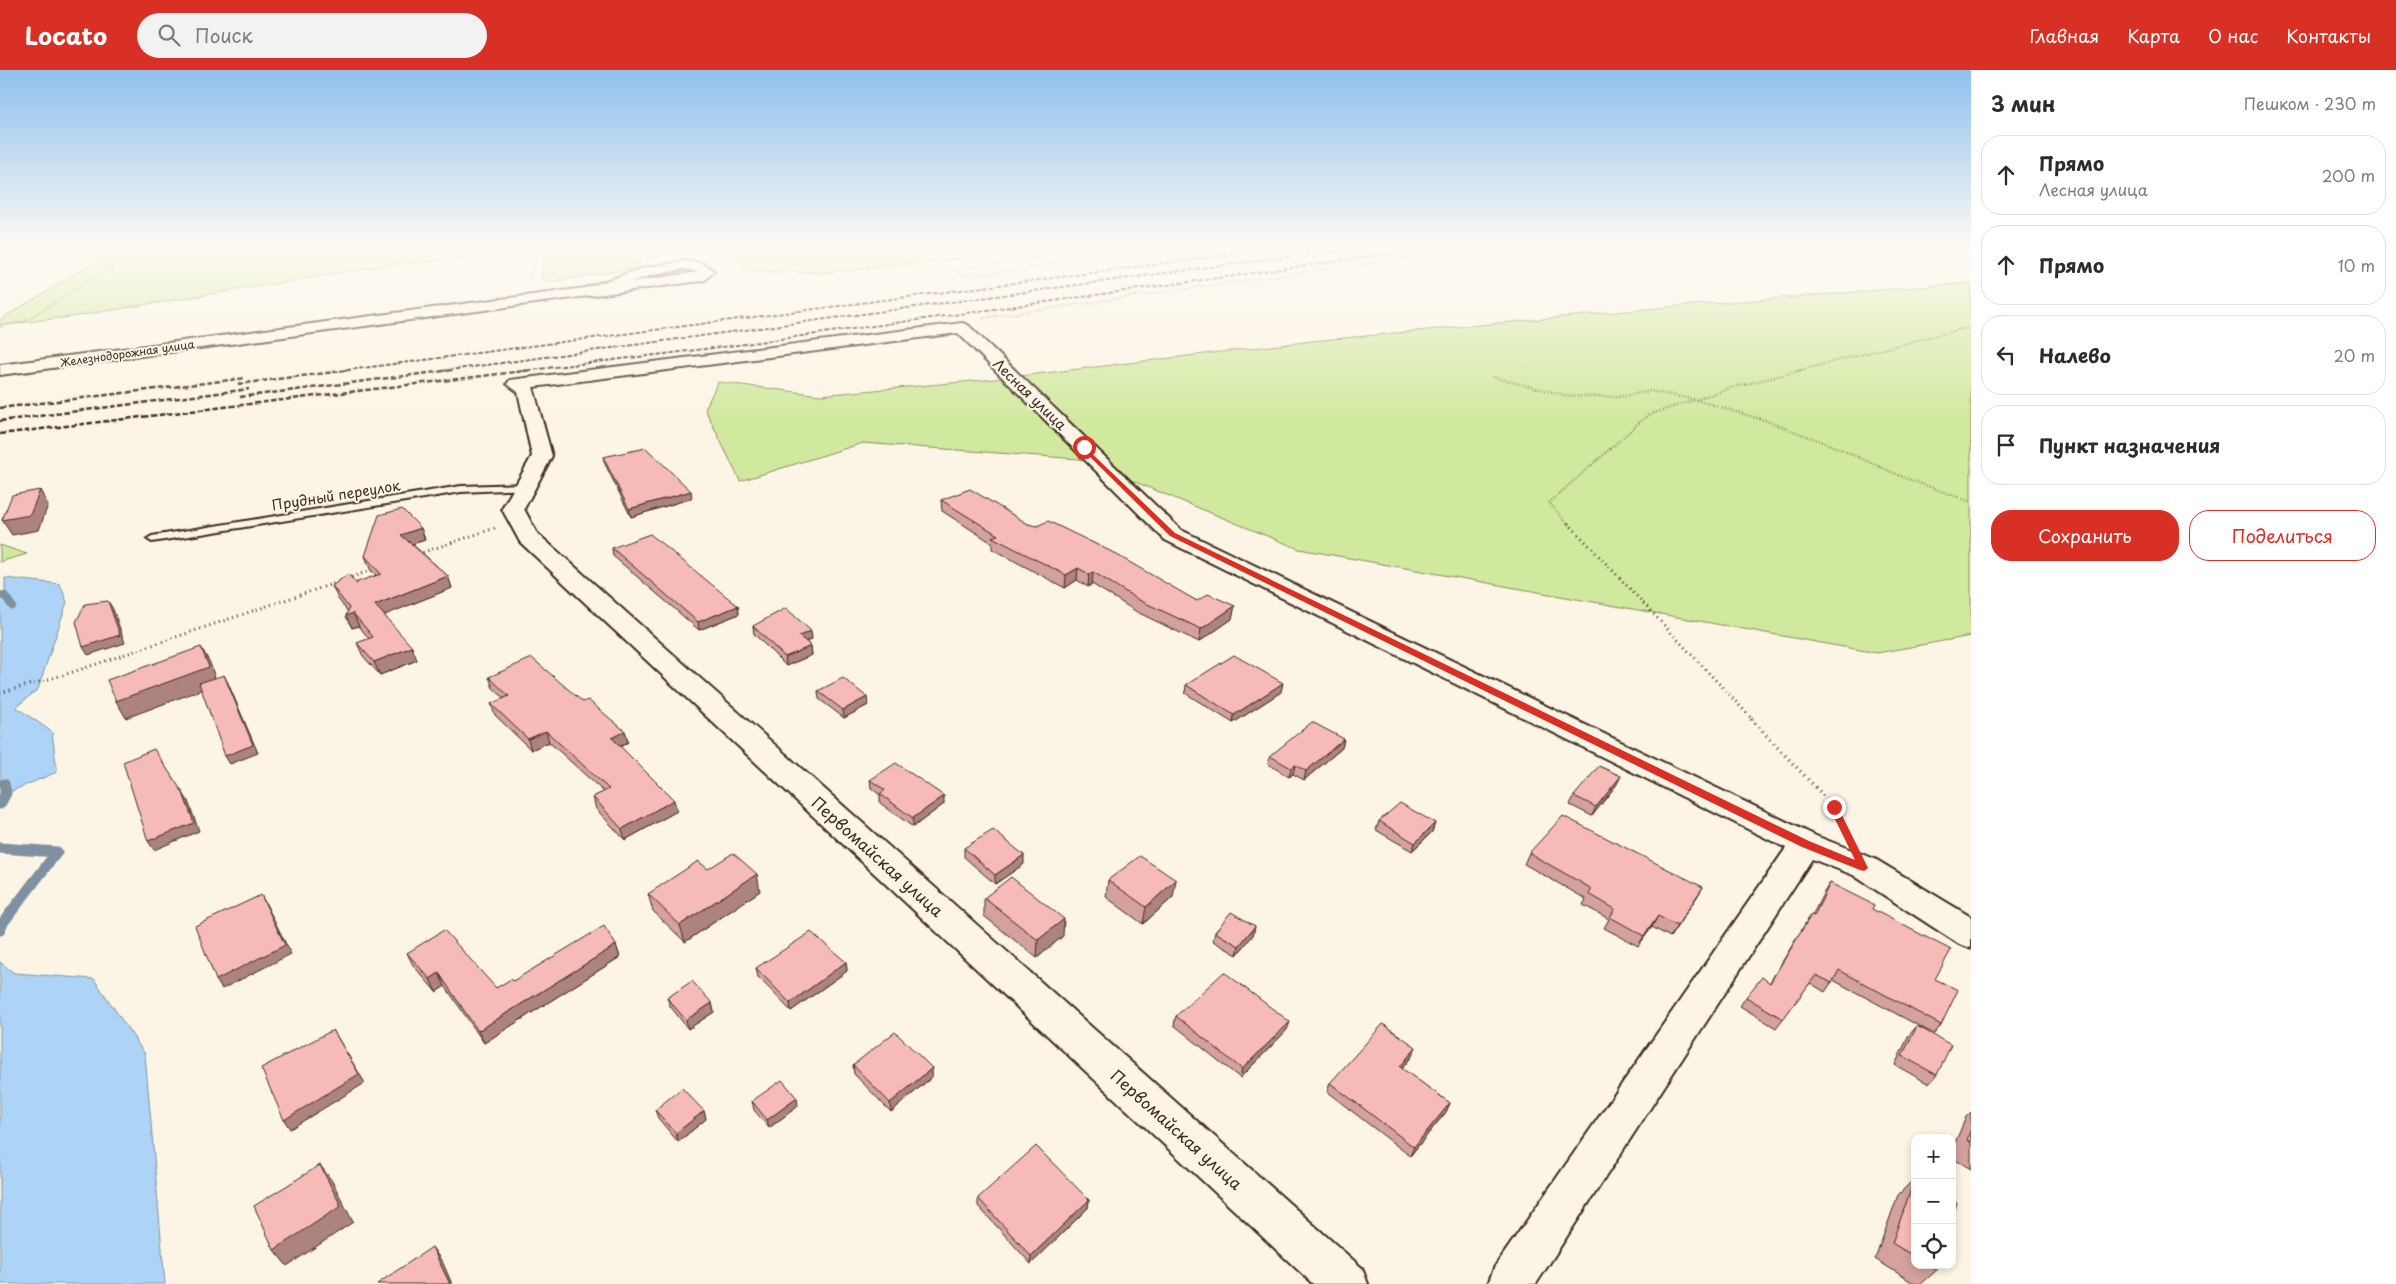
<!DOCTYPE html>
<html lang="ru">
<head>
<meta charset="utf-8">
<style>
	body { margin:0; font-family:"Playpen Sans",sans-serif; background:#f2f2f3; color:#2b2b33 }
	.controls { position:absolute; right:15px; bottom:15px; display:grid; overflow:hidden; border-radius:10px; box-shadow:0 2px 8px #0003 }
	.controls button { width:45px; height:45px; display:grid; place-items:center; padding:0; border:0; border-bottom:1px solid #e1e1e2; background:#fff; color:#2b2b33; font:25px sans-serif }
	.stop { position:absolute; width:15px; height:15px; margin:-11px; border:4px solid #d93025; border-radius:50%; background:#fff }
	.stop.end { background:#d93025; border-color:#fff; box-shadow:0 1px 5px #0008 }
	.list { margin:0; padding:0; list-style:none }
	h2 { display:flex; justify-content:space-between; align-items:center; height:65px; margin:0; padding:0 20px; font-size:21px }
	h2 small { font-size:16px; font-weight:400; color:#7c7c81 }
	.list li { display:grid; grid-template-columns:32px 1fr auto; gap:15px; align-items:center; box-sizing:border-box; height:80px; margin:0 10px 10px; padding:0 10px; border:1px solid #e1e1e2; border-radius:20px }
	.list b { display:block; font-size:19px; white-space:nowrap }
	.list p { margin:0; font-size:16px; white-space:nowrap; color:#7c7c81 }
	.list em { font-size:16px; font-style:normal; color:#7c7c81 }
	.actions { display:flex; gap:10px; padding:15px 20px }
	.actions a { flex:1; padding:11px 0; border:1px solid #d93025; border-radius:20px; text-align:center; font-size:18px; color:#d93025 }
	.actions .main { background:#d93025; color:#fff }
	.icon { flex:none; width:28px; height:28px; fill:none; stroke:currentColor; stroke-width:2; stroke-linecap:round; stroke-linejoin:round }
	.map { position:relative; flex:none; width:1971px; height:1214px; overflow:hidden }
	header { display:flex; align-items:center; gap:30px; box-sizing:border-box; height:70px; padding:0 25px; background:#d93025; color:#fff }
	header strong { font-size:24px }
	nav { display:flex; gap:28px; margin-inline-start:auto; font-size:18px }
	.search { width:350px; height:45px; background:#f2f2f3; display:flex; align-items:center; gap:12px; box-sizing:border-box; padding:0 18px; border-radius:28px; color:#7c7c81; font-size:19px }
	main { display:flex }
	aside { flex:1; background:#fff }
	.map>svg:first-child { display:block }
</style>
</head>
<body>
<header>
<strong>Locato</strong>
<div class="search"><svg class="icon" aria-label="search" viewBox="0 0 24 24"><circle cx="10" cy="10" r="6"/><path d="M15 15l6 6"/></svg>Поиск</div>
<nav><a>Главная</a><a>Карта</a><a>О нас</a><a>Контакты</a></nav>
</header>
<main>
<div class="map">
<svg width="1971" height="1214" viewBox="0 0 1971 1214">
	<rect width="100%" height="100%" fill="#fcf5e5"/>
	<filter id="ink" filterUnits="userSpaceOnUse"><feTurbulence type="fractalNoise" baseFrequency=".02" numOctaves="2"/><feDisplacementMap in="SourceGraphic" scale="10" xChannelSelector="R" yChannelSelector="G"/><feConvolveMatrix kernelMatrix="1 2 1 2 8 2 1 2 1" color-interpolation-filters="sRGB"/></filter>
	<g filter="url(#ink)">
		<g fill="#d1e99f" stroke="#868a5e">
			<polygon points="114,180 475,180 464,188 382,196 70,247 0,255 0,250"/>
			<polygon points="543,180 705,180 640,188 638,198 542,213"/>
			<polygon points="730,180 1048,180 823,203 746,200"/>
			<polygon points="1971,213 1971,566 1877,583 1299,479 1079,389 863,373 740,411 705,339 718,312 820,325 995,309 1313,271 1668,237"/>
			<polygon points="0,475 27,484 0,492"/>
		</g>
		<g fill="#add4f7" stroke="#7f90a0">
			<polygon points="5,508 60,514 67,532 38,619 16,637 52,662 57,702 0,726 0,530 5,526"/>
			<polygon points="0,892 14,903 94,909 145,984 165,1214 0,1214"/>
		</g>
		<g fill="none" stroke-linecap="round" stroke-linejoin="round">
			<polyline stroke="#7f90a0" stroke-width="8" points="0,525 5,526 12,536"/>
			<g stroke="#7f90a0" stroke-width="11">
				<polyline points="0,734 6,723 4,714"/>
				<polyline points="0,778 57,782 2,854 0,860"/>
			</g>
			<g stroke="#3b2a1e" stroke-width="4">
				<polygon id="service" points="525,414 528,415 528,419 461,422 152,472 147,469 152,466 461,416"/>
			</g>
			<g stroke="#3b2a1e" stroke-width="4">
				<g id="minor">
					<path d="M684 191 702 193 714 201 705 210 700 211 0 305V295L585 218 644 198ZM684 199 698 202 630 212 653 205Z"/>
					<polygon points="962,253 968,255 1181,460 1816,766 1875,789 1971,847 1971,878 1959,874 1853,805 1812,789 1536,1214 1488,1214 1494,1198 1786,778 1165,470 958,263 533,317 552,386 524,439 537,463 1362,1198 1368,1214 1313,1214 520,472 502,439 532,386 518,322 507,314 510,310"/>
				</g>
			</g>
			<g stroke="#3b2a1e" stroke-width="2" stroke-dasharray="0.5 2" stroke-linecap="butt">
				<polyline points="487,180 516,195 530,208"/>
				<polyline points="955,200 1085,180"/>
				<polyline points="955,200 962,205 977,205 1065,193"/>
				<polyline points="529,211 539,180"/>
				<polyline points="983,248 1423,185"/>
				<polyline points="0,257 24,252 137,180"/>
				<polyline points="1797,301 1961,259 1971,259"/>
			</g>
			<g stroke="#3b2a1e" stroke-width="2.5" stroke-dasharray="0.5 2.5" stroke-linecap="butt">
				<polyline points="1493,307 1568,326 1619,327 1650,321 1696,330 1767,351 1833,376 1903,407 1971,432"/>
				<polyline points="1569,455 1549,433 1648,345 1731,318 1802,300"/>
			</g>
			<g stroke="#3b2a1e" stroke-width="3" stroke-dasharray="1 4" stroke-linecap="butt">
				<polyline points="1568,453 1753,650"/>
				<polyline points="418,484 495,458"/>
				<polyline points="347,509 374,499"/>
				<polyline points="0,623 70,603 341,511"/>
			</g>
			<polyline stroke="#3b2a1e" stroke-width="4" stroke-dasharray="1 4.5" stroke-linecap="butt" points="1751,649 1834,737 1845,760"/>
			<use href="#service" fill="#fcf5e5" fill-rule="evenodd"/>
			<use href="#minor" fill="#fcf5e5" fill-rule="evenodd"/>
			<g stroke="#3b2a1e" stroke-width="2" stroke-dasharray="4.5 2" stroke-linecap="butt">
				<polyline points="340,301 1267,180"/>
				<polyline points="442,301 1336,180"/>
				<polyline points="522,301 730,276 1418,180"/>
			</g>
			<g stroke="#3b2a1e" stroke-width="2.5" stroke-dasharray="5.5 2.5" stroke-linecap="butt">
				<polyline points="238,314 350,300"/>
				<polyline points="240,327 452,300"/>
				<polyline points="0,338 246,308"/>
				<polyline points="0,351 249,319"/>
				<polyline points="0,364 532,300"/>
			</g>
		</g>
		<g fill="#d4a19d" stroke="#3b2a1e">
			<polygon points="603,387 692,428 631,447 605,394"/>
			<polygon points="941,430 1028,454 1197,531 1232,549 1199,572 1137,542 1092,514 1088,517 1077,510 1065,518 992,479 992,473 942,441"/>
			<polygon points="421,458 425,470 412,474 448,506 452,518 384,545 417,590 380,605 363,586 357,573 369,569 359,556 352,558 346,546 348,542 338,529 332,516 357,514 376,505 370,499 365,486"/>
			<polygon points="612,478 738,536 739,544 699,560 613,486"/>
			<polygon points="753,556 812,569 806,572 811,576 812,585 786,596 754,564"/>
			<polygon points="489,607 583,632 625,661 628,672 620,677 677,741 625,770 596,739 593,727 604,722 549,672 531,680 495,645 491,634 504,628 493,618"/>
			<polygon points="1186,615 1281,622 1233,653 1185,623"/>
			<polygon points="818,621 868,635 844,648 819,629"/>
			<polygon points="1344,669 1342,678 1304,710 1293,704 1289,707 1268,694 1270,686"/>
			<polygon points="870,710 944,734 913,757 880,733 880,725 871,718"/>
			<polygon points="1617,714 1592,746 1570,735 1574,726"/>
			<polygon points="1379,751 1435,753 1432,762 1412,781 1376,760"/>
			<polygon points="964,778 1024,794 995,814 964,787"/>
			<polygon points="1529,783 1703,817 1670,867 1652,857 1638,876 1604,858 1609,849 1583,835 1586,829 1524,794"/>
			<polygon points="708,799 760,821 685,872 653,841 648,824"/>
			<polygon points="1108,810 1173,827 1143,854 1106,827"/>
			<polygon points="1830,813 1872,839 1935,909 1941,955 1934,964 1833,910 1825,922 1810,913 1776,958 1740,936 1746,927 1770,912 1805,854 1811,845 1812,846 1824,822"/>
			<polygon points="984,828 1063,866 1037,888 984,846"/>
			<polygon points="1255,856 1253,865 1237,885 1213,871 1215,862"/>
			<polygon points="616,875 620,887 484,973 445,916 436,922 413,895 407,883 496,918 513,911"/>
			<polygon points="846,892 847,901 791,941 758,907 756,898"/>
			<polygon points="667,928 712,933 714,942 688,959 670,936"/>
			<polygon points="1176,946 1287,960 1240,1008 1174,955"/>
			<polygon points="1917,956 1937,1005 1929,1014 1895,995 1909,965"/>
			<polygon points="1412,986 1402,999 1450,1033 1446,1042 1410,1086 1327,1022 1330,1013"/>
			<polygon points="853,995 932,998 932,1007 891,1042 854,1004"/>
			<polygon points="752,1031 798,1036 769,1058 754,1040"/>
			<polygon points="655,1040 704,1041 706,1049 678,1072 658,1048"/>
			<polygon points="1971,1042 1971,1099 1952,1088 1952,1080 1966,1047"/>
			<polygon points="1915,1108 1915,1195 1929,1195 1937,1200 1921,1214 1915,1214 1875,1189 1898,1125"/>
			<polygon points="978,1128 1089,1130 1088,1138 1031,1194 978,1136"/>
		</g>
		<g fill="#ad8380" stroke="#3b2a1e">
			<polygon points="40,420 48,435 39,460 12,465 2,450"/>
			<polygon points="691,421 692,428 631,447 629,439"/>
			<polygon points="421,458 425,470 406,476 401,465"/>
			<polygon points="1078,498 1077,510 1065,518 1066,505"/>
			<polygon points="1093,502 1092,514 1088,517 1089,504"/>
			<polygon points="448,506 452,518 380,547 375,535"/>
			<polygon points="108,531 113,539 125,573 88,585 83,577"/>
			<polygon points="738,536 739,544 699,560 698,552"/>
			<polygon points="1235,536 1232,549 1199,572 1201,559"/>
			<polygon points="353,543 359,556 352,558 346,546"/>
			<polygon points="811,561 812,569 800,574 799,566"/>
			<polygon points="811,576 812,585 786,596 785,587"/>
			<polygon points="201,577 210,593 217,614 126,648 116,631"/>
			<polygon points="412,577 417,590 380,605 374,592"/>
			<polygon points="224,605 228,613 258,683 230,694 225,686"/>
			<polygon points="1283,613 1281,622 1233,653 1234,645"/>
			<polygon points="867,627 868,635 844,648 843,640"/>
			<polygon points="546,661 549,672 531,680 528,669"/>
			<polygon points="625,661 628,672 615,680 612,668"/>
			<polygon points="1344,669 1342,678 1304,710 1306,701"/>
			<polygon points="1295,695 1293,704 1289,707 1291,698"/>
			<polygon points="1621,706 1617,714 1592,746 1596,737"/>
			<polygon points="183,723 188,731 199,761 154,780 148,771"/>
			<polygon points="944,726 944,734 913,757 913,748"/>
			<polygon points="674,730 677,741 625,770 622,759"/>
			<polygon points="1435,753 1432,762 1412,781 1415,773"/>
			<polygon points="1024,785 1024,794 995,814 995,805"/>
			<polygon points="757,804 760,821 685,872 680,855"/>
			<polygon points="1176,810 1173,827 1143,854 1146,837"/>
			<polygon points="1703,817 1697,827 1670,867 1677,856"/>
			<polygon points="261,825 266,834 291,884 222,919 216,910"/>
			<polygon points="1658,846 1652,857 1638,876 1644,866"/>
			<polygon points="1064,849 1063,866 1037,888 1038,870"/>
			<polygon points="1255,856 1253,865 1237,885 1239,876"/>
			<polygon points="616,875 620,887 484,973 478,961"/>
			<polygon points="846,892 847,901 791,941 790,933"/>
			<polygon points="439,903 445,916 436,922 430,909"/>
			<polygon points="712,933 714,942 688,959 686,950"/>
			<polygon points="1290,952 1287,960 1240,1008 1242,999"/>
			<polygon points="333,960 365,1013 290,1059 284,1050"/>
			<polygon points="1416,977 1412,986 1396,1006 1400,997"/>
			<polygon points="932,998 932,1007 891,1042 890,1033"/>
			<polygon points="797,1028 798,1036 769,1058 767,1050"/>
			<polygon points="1450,1033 1446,1042 1410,1086 1414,1077"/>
			<polygon points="704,1041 706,1049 678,1072 676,1063"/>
			<polygon points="320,1095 332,1111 353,1152 287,1196 274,1180"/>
			<polygon points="1089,1130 1088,1138 1031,1194 1031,1186"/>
			<polygon points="432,1177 443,1193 452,1214 450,1214"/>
		</g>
		<g fill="#f7bbb7" stroke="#3b2a1e">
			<polygon points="646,378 691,421 629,439 603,387"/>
			<polygon points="970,419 1028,454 1037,456 1048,451 1110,481 1197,531 1208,524 1235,536 1201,559 1139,530 1093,502 1089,504 1078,498 1066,505 992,467 998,465 941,430"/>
			<polygon points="40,420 30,445 2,450 12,425"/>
			<polygon points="402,439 421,458 401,465 448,506 375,535 412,577 374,592 357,573 373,567 353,543 346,546 349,538 332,516 348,504 357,514 357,512 381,504 365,486 379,445"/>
			<polygon points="650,464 738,536 698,552 612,478"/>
			<polygon points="108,531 120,565 83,577 76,552 85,534"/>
			<polygon points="786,538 811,561 799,566 811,576 785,587 753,556"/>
			<polygon points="201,577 209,597 116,631 107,610"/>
			<polygon points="1234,585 1283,613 1234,645 1186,615"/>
			<polygon points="532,588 583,632 588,630 625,661 612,668 674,730 622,759 593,727 609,719 546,661 528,669 491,634 509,626 489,607"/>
			<polygon points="224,605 253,675 225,686 199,613"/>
			<polygon points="843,608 867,627 843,640 818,621"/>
			<polygon points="1312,652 1344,669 1306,701 1295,695 1291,698 1270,686"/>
			<polygon points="154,679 183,723 194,753 148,771 123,692"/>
			<polygon points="896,693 944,726 913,748 880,724 885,720 870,710"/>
			<polygon points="1599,696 1621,706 1596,737 1574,726"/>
			<polygon points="1400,733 1435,753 1415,773 1379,751"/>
			<polygon points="1563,746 1703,817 1677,856 1658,846 1644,866 1610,847 1615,839 1589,824 1592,819 1529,783"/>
			<polygon points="993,760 1024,785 995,805 964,778"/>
			<polygon points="733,783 757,804 680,855 648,824 698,791 708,799"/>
			<polygon points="1140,786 1176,810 1146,837 1108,810"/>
			<polygon points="1011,807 1064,849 1038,870 984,828"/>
			<polygon points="1830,813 1874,835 1872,839 1951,880 1935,909 1958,920 1941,955 1839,900 1832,913 1816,905 1783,949 1746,927 1762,907 1770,913 1811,845 1814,846"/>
			<polygon points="261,825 285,875 216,910 195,856"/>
			<polygon points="1231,842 1255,856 1239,876 1215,862"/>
			<polygon points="604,856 616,875 478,961 439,903 430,909 407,883 444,860 496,918 511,909 513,911"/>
			<polygon points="811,862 846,892 790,933 756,898"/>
			<polygon points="1224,902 1290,952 1242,999 1176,946"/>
			<polygon points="692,911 712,933 686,950 667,928"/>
			<polygon points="1383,954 1416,977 1400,997 1450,1033 1414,1077 1330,1013"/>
			<polygon points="1917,956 1951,975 1937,1005 1902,986"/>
			<polygon points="333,960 359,1004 284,1050 261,998"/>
			<polygon points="895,962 932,998 890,1033 853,995"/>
			<polygon points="782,1010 797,1028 767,1050 752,1031"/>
			<polygon points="682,1018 704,1041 676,1063 655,1040"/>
			<polygon points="1971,1059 1971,1072 1967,1070"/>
			<polygon points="1036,1076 1089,1130 1031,1186 978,1128"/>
			<polygon points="320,1095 341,1136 274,1180 254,1136"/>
			<polygon points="1915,1108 1915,1187 1892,1173"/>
			<polygon points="1952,1130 1957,1133 1952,1149"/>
			<polygon points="432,1177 450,1214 377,1214"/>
			<polygon points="1929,1195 1939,1195 1937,1200"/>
		</g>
	</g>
	<linearGradient id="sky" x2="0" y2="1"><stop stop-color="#90c1ee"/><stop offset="0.51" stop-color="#fefaf3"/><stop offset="1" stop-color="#fefaf3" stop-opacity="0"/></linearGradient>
	<rect width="1971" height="350" fill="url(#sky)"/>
	<polygon fill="#d93025" points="1084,376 1175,463 1809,771 1855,790 1829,737 1830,735 1837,735 1868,798 1864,801 1860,800 1802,777 1170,466 1082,379"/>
	<g text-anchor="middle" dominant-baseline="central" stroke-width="4" stroke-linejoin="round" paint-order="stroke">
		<g font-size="11" fill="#3b2a1e" stroke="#fcf5e5">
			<text transform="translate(127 283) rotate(-8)">Железнодорожная улица</text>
		</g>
		<g font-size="14" fill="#3b2a1e" stroke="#fcf5e5">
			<text transform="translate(1030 324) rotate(44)">Лесная улица</text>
			<text transform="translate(336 425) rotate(-9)">Прудный переулок</text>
		</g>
		<g font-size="16" fill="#3b2a1e" stroke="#fcf5e5">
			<text transform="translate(878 786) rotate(42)">Первомайская улица</text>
			<text transform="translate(1177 1059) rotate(42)">Первомайская улица</text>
		</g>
	</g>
</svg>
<div class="controls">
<button>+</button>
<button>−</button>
<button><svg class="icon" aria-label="locate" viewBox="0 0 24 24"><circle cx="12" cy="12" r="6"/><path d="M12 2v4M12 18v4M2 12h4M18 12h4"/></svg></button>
</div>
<div class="stop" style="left:1084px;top:377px"></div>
<div class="stop end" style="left:1834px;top:737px"></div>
</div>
<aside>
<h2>3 мин<small>Пешком · 230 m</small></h2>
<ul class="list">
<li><svg class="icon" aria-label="ahead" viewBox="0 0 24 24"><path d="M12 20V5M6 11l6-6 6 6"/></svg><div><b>Прямо</b><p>Лесная улица</p></div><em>200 m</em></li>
<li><svg class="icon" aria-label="ahead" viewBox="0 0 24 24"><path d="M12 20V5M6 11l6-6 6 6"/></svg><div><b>Прямо</b></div><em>10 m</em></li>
<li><svg class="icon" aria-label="left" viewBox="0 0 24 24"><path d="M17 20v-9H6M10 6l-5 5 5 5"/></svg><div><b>Налево</b></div><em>20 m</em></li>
<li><svg class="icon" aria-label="arrive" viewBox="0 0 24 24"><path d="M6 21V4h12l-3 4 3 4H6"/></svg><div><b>Пункт назначения</b></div></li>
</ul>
<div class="actions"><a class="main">Сохранить</a><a>Поделиться</a></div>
</aside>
</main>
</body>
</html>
